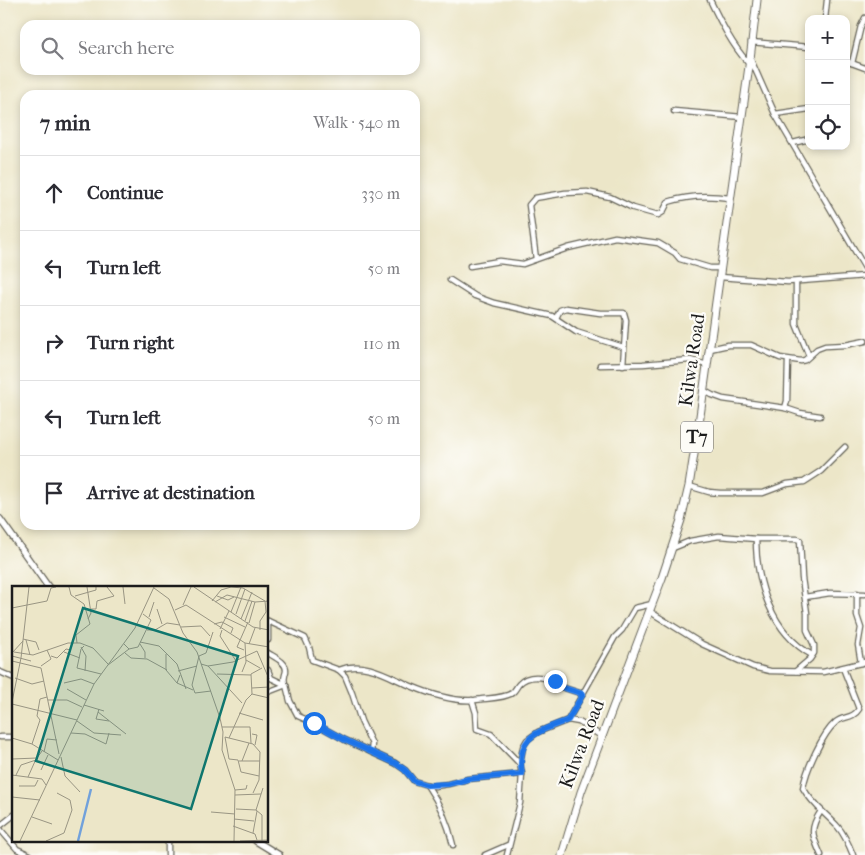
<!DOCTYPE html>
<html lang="en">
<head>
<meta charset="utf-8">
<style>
	body { margin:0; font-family:"IM FELL French Canon",serif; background:#f7f7f7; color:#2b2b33 }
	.controls { position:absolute; right:15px; top:15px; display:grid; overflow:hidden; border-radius:10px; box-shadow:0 2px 8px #0003 }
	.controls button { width:45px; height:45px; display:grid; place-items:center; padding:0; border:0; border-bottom:1px solid #e1e1e2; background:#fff; color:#2b2b33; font:25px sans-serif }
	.stop { position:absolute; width:15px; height:15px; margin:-11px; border:4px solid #1a73e8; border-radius:50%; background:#fff }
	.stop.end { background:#1a73e8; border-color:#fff; box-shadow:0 1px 5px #0008 }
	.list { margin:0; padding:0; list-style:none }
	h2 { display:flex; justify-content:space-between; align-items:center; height:65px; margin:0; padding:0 20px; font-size:21px }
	h2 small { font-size:16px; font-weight:400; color:#7c7c81 }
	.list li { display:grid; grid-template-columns:32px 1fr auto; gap:15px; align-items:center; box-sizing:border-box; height:75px; padding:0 20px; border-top:1px solid #e1e1e2 }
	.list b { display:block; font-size:19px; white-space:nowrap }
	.list em { font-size:16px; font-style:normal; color:#7c7c81 }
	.icon { flex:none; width:28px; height:28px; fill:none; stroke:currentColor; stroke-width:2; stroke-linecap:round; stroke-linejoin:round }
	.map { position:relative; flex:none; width:865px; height:855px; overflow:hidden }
	.search { position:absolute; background:#fff; box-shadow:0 2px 8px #0003; left:20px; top:20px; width:400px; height:55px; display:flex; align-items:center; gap:12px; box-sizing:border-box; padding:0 18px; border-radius:15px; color:#7c7c81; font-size:19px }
	.panel { position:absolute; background:#fff; box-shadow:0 2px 8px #0003; left:20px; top:90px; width:400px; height:440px; border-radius:15px }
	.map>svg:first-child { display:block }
</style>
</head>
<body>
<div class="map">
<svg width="865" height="855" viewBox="0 0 865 855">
	<rect width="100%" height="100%" fill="#fdfcf7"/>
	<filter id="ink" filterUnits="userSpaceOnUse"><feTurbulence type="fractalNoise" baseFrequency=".02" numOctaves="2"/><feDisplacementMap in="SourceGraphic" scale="10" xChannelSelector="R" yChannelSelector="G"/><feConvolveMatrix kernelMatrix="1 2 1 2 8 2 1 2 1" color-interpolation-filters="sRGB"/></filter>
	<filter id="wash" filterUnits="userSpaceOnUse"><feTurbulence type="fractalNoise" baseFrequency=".0096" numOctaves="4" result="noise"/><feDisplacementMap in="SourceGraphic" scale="20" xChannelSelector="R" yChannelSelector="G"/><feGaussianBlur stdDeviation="1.12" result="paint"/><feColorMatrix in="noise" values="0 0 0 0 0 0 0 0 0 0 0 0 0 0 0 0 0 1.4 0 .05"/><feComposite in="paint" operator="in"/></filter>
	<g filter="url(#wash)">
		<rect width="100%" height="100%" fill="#ece6c8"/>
	</g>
	<g filter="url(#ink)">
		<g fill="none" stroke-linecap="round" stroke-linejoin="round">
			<g stroke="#656358" stroke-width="7">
				<g id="minor">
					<path d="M710 0C721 23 732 45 749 64"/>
					<polyline points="825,19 827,0"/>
					<polyline points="751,42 809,47"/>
					<polyline points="751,60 775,114 865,268"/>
					<polyline points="846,61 865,68"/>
					<polyline points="852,63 861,26 865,18"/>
					<polyline points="674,111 742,117"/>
					<polyline points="775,114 809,109"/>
					<polyline points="793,143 809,139"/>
					<path d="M536 259 529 205 535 198 565 193 587 192 610 197 633 208 658 215 663 212 668 202C689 195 709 195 730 198"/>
					<polyline points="470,266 499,261 523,264 568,248 615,237 658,243 675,253 680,259 710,268 721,268"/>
					<polyline points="720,277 788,282 865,276"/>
					<polyline points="450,280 475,296 494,303 552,316 576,332 623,347"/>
					<polyline points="796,282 796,324 809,356"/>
					<polyline points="556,318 560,310 566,308 600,313 624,313 626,320 623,365"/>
					<polyline points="710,349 728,345 751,345 780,358 801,361 805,360 817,349 825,346 845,345 865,341"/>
					<polyline points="600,365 643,364 690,360 707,365"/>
					<polyline points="703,390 712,395 723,399 785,408 800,413 820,416"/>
					<polyline points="785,408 787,401 788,360"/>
					<polyline points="689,486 709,492 720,493 763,493 787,484 804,482 821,471 845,447"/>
					<path d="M756 539C756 583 772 633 812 655"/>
					<polyline points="673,548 690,541 719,536 756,539 797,539 800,540 802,578 807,613 807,630 814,645 814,653 810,659 796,671"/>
					<polyline points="857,593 857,616 861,628 858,645 861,663"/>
					<polyline points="805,597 830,593 865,594"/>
					<polyline points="649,611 702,644 753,667 770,671 823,672 865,662"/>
					<polyline points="268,621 305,638 309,647 312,660 339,670 345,676 352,693 361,721 372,744 371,752"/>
					<polyline points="268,621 268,640"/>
					<path d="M268 653C274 657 287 662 286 671 285 676 283 678 285 684"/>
					<path d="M843 668 859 709C853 719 843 716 836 722 822 734 806 770 803 788 812 804 826 814 838 827 845 835 849 845 853 855"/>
					<polyline points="268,670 271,678 286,685 290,701 298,716 314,723 345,740 395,763 405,770 414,781 427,785 435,786 448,784 468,779 522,774"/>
					<path d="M339 670C365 660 388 676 411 686 430 694 455 702 475 700 486 698 503 699 512 693 516 690 516 687 519 684 528 674 544 677 555 681L558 686 583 694"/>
					<polyline points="0,672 14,678"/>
					<polyline points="268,692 286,685"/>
					<polyline points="472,700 476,713 477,729 491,734 520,764"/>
					<polyline points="568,720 615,637 622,630 635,608 652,604"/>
					<polyline points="0,737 14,737"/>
					<path d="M427 785C440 804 448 822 453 845"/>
					<polyline points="0,826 14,815"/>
					<polyline points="0,829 17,849 30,855"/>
					<polyline points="168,841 168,855"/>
					<polyline points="485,855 508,845"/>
					<polyline points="507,855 520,803 522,774 520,764 523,747 527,740 538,732 568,720 579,722 603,737"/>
					<path d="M821 855C812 835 809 829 821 811"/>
				</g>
			</g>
			<g stroke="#656358" stroke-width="8">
				<g id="tertiary">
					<polyline points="0,519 49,588"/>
					<polyline points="256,841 279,855"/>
				</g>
			</g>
			<g stroke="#656358" stroke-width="9">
				<polyline id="trunk" points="562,855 581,792 662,578 681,520 689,486 700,416 750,59 757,0"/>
			</g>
			<use href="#minor" stroke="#fff" stroke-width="4.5"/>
			<use href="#tertiary" stroke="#fff" stroke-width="5.5"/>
			<use href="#trunk" stroke="#fff" stroke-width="7"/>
		</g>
	</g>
	<g fill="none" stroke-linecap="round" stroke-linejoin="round" filter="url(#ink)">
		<path stroke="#1a73e8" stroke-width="6" d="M314 723 345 740 395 763 405 770 414 781 427 785 448 784 468 779 522 774C516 735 538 732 568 720L583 694 558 686 555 681"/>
	</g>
	<g text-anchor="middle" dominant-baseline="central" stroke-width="4.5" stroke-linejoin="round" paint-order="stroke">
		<rect fill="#fdfcf7" stroke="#605f5e" stroke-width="1" x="681" y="421.5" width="32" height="31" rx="4"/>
		<g font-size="18" font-weight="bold" fill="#1c1c1c">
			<text x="697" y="437">T7</text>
		</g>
		<g font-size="19" fill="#1c1c1c" stroke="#fdfcf7">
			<text transform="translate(692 360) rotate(-82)">Kilwa Road</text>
			<text transform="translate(582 744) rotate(-69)">Kilwa Road</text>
		</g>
	</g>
	<g transform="translate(12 586)">
		<rect width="256" height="256" fill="#ece6c8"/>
		<path fill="none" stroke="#71a1db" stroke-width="2.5" d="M66 255 79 203"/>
		<path fill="none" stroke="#999583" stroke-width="1" d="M57 1 59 9 72 18 78 38 64 49 65 57M75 1 79 27 76 33M111 1 113 18M182 1 241 41 257 44M219 1 231 2 253 15 254 26 248 35V44M142 2 157 13 171 47 185 66 208 132 211 146 210 164 223 204 222 255M63 10 84 4V1M205 10 216 14 222 11M200 15 209 4 219 1M203 16 215 9 243 16 257 15M171 19 179 1M0 22 35 15 39 2 44 1M79 23H84L85 15 102 10 95 1M145 23 150 38M163 24 174 19 233 57 257 61M219 26 229 1M224 28 233 3M137 31 142 16M212 31 233 41M229 33 240 6M233 35 240 15M237 37 243 16M202 38 210 36 221 42 219 47M169 41 189 40 198 50M208 43 217 25M135 44H143L155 37 168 39M210 44 208 50 224 75M11 53 24 56 27 64M14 54 18 69M128 56 147 60 165 78 174 103M112 58 117 63 126 61 139 34 131 28M128 58 133 66V72M237 58 243 42M72 60 69 63 65 82 89 88M69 61 74 70 73 85M232 64 225 61 236 36M245 65 257 93M2 66 21 69 56 57H68L81 62 96 78M52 66 68 72M0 67 11 55M113 67 119 72 135 73 155 84M154 68V84L165 97M0 70 19 75M39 70 45 72 54 63 59 64M234 74 248 82M0 75 29 82 47 168M189 78 196 80 230 117M96 79 117 63M29 80 39 73 35 64M196 80 221 76 245 65M166 85 185 80M230 86 234 76 233 57M205 88 239 89M168 89 165 97 181 104M3 92 20 98 32 95M52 97 69 93 82 98M240 102 257 101M55 103 74 114M199 105 183 107 180 99 187 70 194 67 201 46M240 108 239 88 250 82M36 114H55L70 121M0 116 9 72 17 1M0 118 65 134M72 119 92 125M87 123 84 133 97 135M86 126 114 148M227 127 251 134M65 135 82 147 109 149M210 141H238L239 157M59 147 73 148 94 158 97 147M240 148 245 149 243 159M213 151 241 158 248 166 247 194 241 207M213 151 217 173 226 174 229 186 247 190M0 152 20 158 46 174M217 152 234 114 240 108 257 112M20 158 28 134 25 130 28 113 35 111M32 166 35 153 45 154M49 171 53 190 68 206M0 173 25 172 30 165M227 175H248M230 175 237 157M29 184 36 169M0 189 30 193 34 199M4 189 9 179 24 174M16 191 24 173M7 200H23L26 194M223 204 234 203 235 199M223 209 249 208M0 211 28 214M224 223 244 224 250 229V255M244 224 251 202M199 226 223 228M20 231 40 238M222 233 242 235M221 240 243 248 245 254M241 247 245 225M8 255 82 98 123 42 142 1M34 255 52 247 60 224 58 214 45 207M228 255 257 254"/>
		<path fill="#0f766e" fill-opacity="0.15" stroke="#0f766e" stroke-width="2.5" d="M71 22 226 70 179 223 24 175Z"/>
		<rect width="256" height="256" fill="none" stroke="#1c1c1c" stroke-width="2.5"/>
	</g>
</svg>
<div class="controls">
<button>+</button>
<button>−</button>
<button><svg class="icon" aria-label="locate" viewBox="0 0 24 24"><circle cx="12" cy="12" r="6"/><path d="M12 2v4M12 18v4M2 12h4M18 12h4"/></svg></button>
</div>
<div class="stop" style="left:314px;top:723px"></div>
<div class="stop end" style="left:555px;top:681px"></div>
<div class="search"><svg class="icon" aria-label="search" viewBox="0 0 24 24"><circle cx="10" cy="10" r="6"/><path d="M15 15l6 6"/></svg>Search here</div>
<section class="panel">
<h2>7 min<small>Walk · 540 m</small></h2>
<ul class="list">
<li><svg class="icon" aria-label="ahead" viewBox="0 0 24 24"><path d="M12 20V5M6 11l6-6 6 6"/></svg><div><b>Continue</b></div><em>330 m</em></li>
<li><svg class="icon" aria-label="left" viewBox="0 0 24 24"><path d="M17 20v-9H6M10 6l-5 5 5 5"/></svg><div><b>Turn left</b></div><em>50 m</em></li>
<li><svg class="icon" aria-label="right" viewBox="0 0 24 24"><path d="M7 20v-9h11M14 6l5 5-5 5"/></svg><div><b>Turn right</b></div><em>110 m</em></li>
<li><svg class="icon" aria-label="left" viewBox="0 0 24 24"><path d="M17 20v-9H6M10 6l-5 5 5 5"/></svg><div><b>Turn left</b></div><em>50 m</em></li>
<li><svg class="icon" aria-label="arrive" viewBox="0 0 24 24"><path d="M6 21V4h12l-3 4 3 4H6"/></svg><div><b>Arrive at destination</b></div></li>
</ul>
</section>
</div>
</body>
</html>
